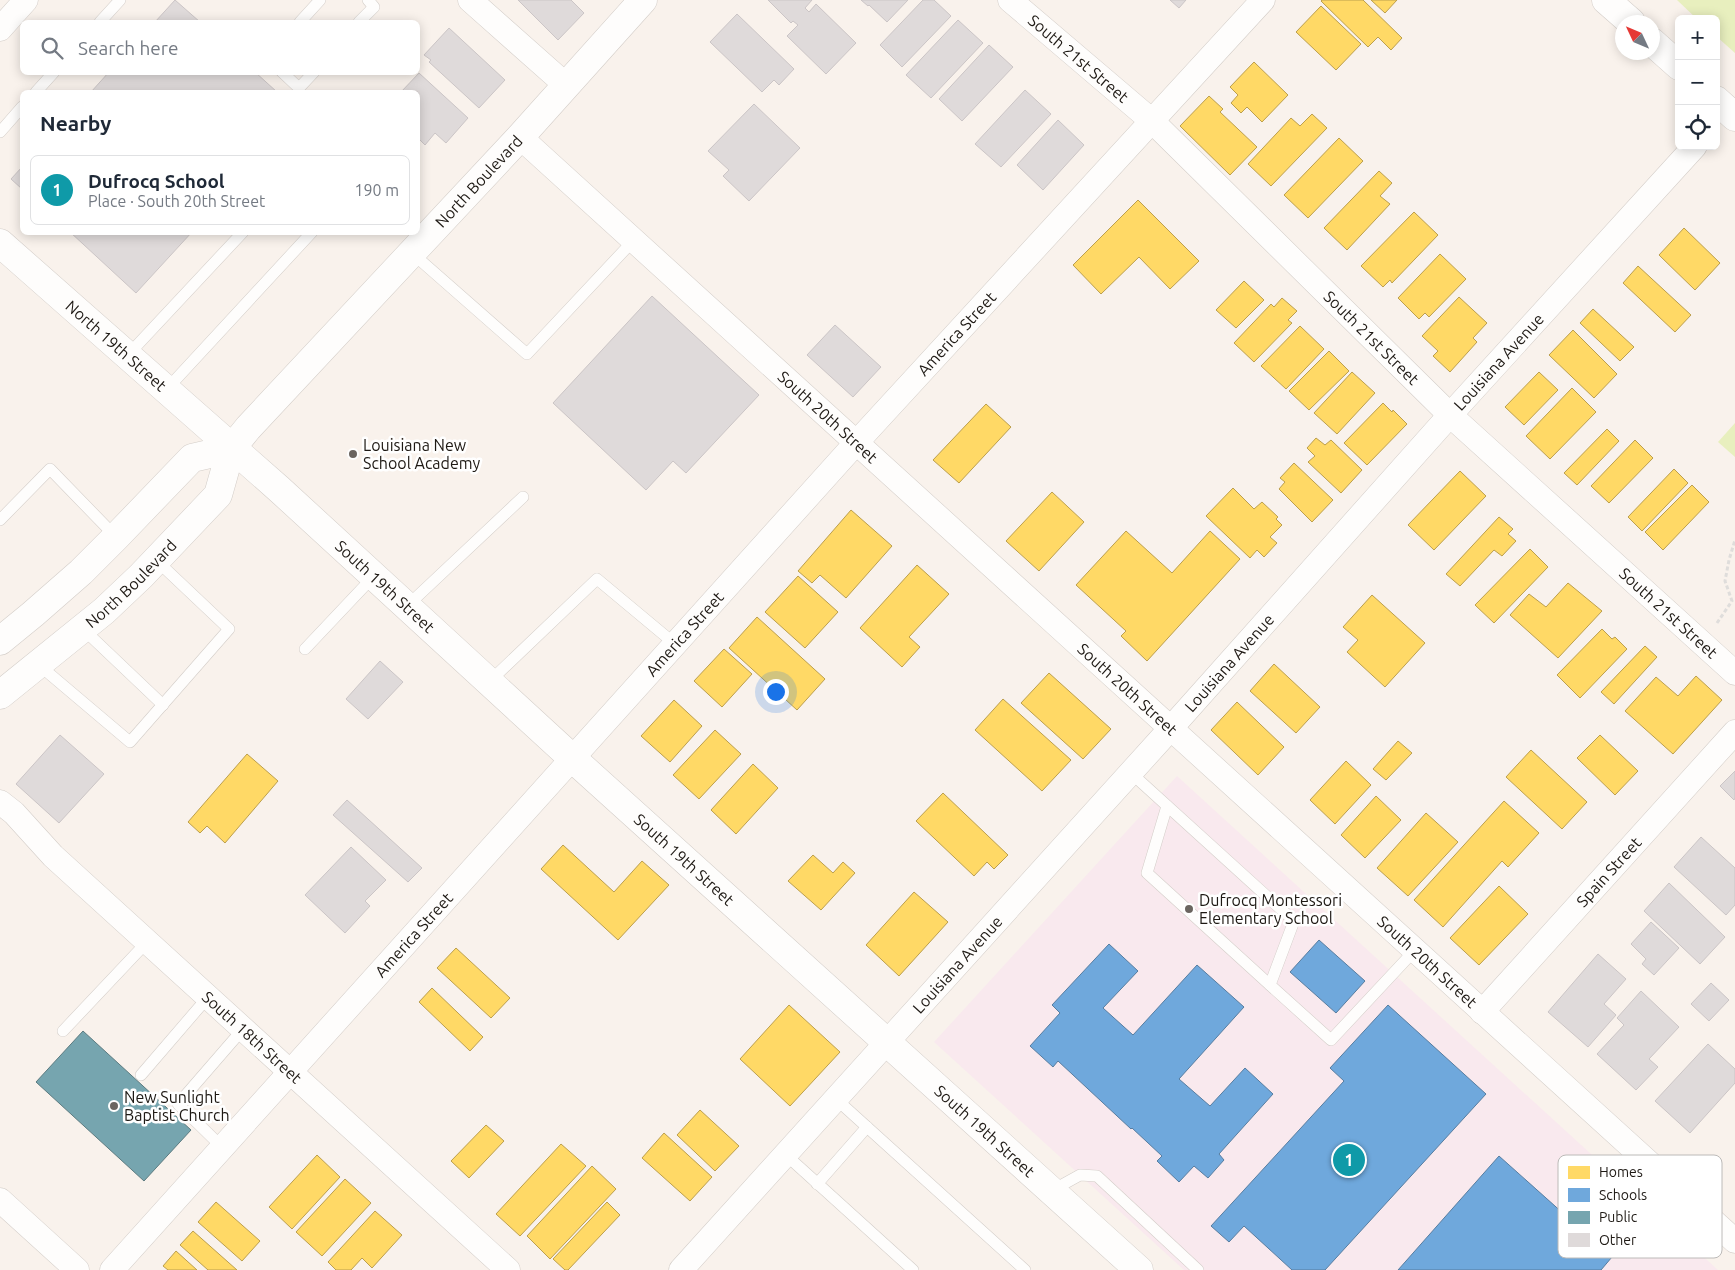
<!DOCTYPE html>
<html lang="en">
<head>
<meta charset="utf-8">
<style>
	body { margin:0; font-family:Ubuntu,sans-serif; background:#f6f6f7; color:#1f2937 }
	.controls { position:absolute; right:15px; top:15px; display:grid; overflow:hidden; border-radius:8px; box-shadow:0 2px 12px #0003 }
	.controls button { width:45px; height:45px; display:grid; place-items:center; padding:0; border:0; border-bottom:1px solid #e0e1e3; background:#fff; color:#1f2937; font:25px sans-serif }
	.compass { position:absolute; left:1615px; top:15px; width:45px; height:45px; border-radius:50%; background:#fff; box-shadow:0 2px 12px #0003; rotate:314deg }
	.you { position:absolute; left:775px; top:691px; width:18px; height:18px; margin:-12px; border:4px solid #fff; border-radius:50%; background:#1a73e8; box-shadow:0 0 0 8px #1a73e833 }
	.badge { display:grid; place-items:center; width:32px; height:32px; border-radius:50%; background:#6b6560; color:#fff; font-size:16px; font-weight:700 }
	.pin { position:absolute; translate:-50% -50%; border:2px solid #fff; box-shadow:0 1px 5px #0006 }
	.list { margin:0; padding:0; list-style:none }
	h2 { display:flex; justify-content:space-between; align-items:center; height:65px; margin:0; padding:0 20px; font-size:21px }
	h2 small { font-size:16px; font-weight:400; color:#747a83 }
	.list li { display:grid; grid-template-columns:32px 1fr auto; gap:15px; align-items:center; box-sizing:border-box; height:70px; margin:0 10px 10px; padding:0 10px; border:1px solid #e0e1e3; border-radius:8px }
	.list b { display:block; font-size:19px; white-space:nowrap }
	.list p { margin:0; font-size:16px; white-space:nowrap; color:#747a83 }
	.list em { font-size:16px; font-style:normal; color:#747a83 }
	.icon { flex:none; width:28px; height:28px; fill:none; stroke:currentColor; stroke-width:2; stroke-linecap:round; stroke-linejoin:round }
	.map { position:relative; flex:none; width:1735px; height:1270px; overflow:hidden }
	.search { position:absolute; background:#fff; box-shadow:0 2px 12px #0003; left:20px; top:20px; width:400px; height:55px; display:flex; align-items:center; gap:12px; box-sizing:border-box; padding:0 18px; border-radius:8px; color:#747a83; font-size:19px }
	.panel { position:absolute; background:#fff; box-shadow:0 2px 12px #0003; left:20px; top:90px; width:400px; height:145px; border-radius:8px }
	.map>svg:first-child { display:block }
</style>
</head>
<body>
<div class="map">
<svg width="1735" height="1270" viewBox="0 0 1735 1270">
	<rect width="100%" height="100%" fill="#f9f2ec"/>
	<polygon fill="#f9e9ee" points="1177,776 1718,1270 1184,1270 934,1042"/>
	<g fill="#e8efbe">
		<polygon points="1677,0 1735,0 1735,53 1716,36 1716,19 1697,19"/>
		<polygon points="1735,423 1735,457 1718,442"/>
	</g>
	<g fill="#ffd966" stroke="#bc9f4d">
		<polygon points="1322,0 1363,0 1402,38 1391,50 1378,37 1368,47 1321,1"/>
		<polygon points="1371,0 1397,0 1385,13"/>
		<polygon points="1321,6 1361,44 1336,70 1296,32"/>
		<polygon points="1254,62 1288,95 1262,122 1247,107 1241,113 1231,103 1238,95 1230,87"/>
		<polygon points="1209,96 1223,109 1220,112 1257,147 1230,175 1180,126"/>
		<polygon points="1312,114 1327,128 1271,186 1248,164 1291,118 1300,126"/>
		<polygon points="1339,138 1363,161 1308,218 1284,195"/>
		<polygon points="1379,171 1392,183 1380,196 1390,204 1347,250 1324,228"/>
		<polygon points="1138,200 1199,261 1170,289 1139,257 1101,294 1073,265"/>
		<polygon points="1414,212 1438,235 1392,283 1390,280 1383,287 1361,266"/>
		<polygon points="1684,228 1720,263 1695,290 1659,255"/>
		<polygon points="1440,254 1466,279 1429,317 1425,313 1419,319 1398,298"/>
		<polygon points="1638,266 1691,315 1675,332 1623,283"/>
		<polygon points="1244,281 1264,300 1236,328 1216,310"/>
		<polygon points="1459,297 1487,323 1473,338 1477,342 1450,372 1433,356 1438,351 1422,336"/>
		<polygon points="1282,298 1297,311 1288,320 1292,323 1254,362 1234,343 1271,304 1274,307"/>
		<polygon points="1593,309 1634,347 1620,361 1580,323"/>
		<polygon points="1300,326 1324,349 1286,389 1261,366"/>
		<polygon points="1573,330 1617,374 1594,398 1549,355"/>
		<polygon points="1329,351 1349,371 1309,410 1289,391"/>
		<polygon points="1352,372 1375,393 1337,434 1314,413"/>
		<polygon points="1539,372 1558,390 1524,425 1505,407"/>
		<polygon points="1572,388 1596,412 1550,459 1526,436"/>
		<polygon points="1383,403 1392,412 1393,410 1407,424 1367,465 1344,443"/>
		<polygon points="986,404 1011,427 959,483 933,460"/>
		<polygon points="1607,429 1619,441 1577,485 1564,473"/>
		<polygon points="1316,438 1325,445 1331,440 1362,470 1341,493 1308,462 1315,456 1307,448"/>
		<polygon points="1635,440 1653,458 1609,503 1591,486"/>
		<polygon points="1294,463 1333,500 1312,522 1279,489 1285,482 1280,478"/>
		<polygon points="1674,469 1688,483 1642,531 1628,517"/>
		<polygon points="1460,471 1486,496 1434,550 1408,525"/>
		<polygon points="1692,485 1709,502 1663,550 1645,532"/>
		<polygon points="1233,488 1254,509 1262,502 1278,517 1276,519 1282,525 1270,537 1277,543 1264,557 1257,550 1250,558 1206,516"/>
		<polygon points="1052,492 1084,522 1039,571 1006,541"/>
		<polygon points="851,510 892,546 846,598 820,575 812,583 798,571"/>
		<polygon points="1499,517 1513,529 1508,534 1516,541 1502,556 1494,550 1460,586 1446,574"/>
		<polygon points="1126,531 1172,573 1210,531 1240,559 1147,661 1121,636 1126,631 1076,585"/>
		<polygon points="1530,549 1548,567 1494,623 1475,605"/>
		<polygon points="917,565 949,594 909,637 920,647 902,667 860,628"/>
		<polygon points="798,576 838,612 805,648 765,612"/>
		<polygon points="1568,583 1602,611 1558,658 1510,615 1529,594 1546,607"/>
		<polygon points="1372,595 1425,643 1385,687 1347,652 1358,640 1343,627"/>
		<polygon points="757,617 825,679 797,710 729,648"/>
		<polygon points="1602,629 1612,639 1615,637 1627,649 1580,698 1557,675"/>
		<polygon points="1645,646 1657,657 1614,704 1601,692"/>
		<polygon points="724,649 752,674 722,707 694,681"/>
		<polygon points="1274,664 1320,707 1296,733 1250,691"/>
		<polygon points="1049,673 1111,729 1083,759 1021,703"/>
		<polygon points="1696,676 1722,700 1673,754 1625,711 1656,677 1678,696"/>
		<polygon points="1003,699 1071,760 1042,791 975,730"/>
		<polygon points="674,700 702,726 670,762 641,736"/>
		<polygon points="1237,702 1284,747 1258,775 1211,730"/>
		<polygon points="715,730 741,754 699,799 673,775"/>
		<polygon points="1600,735 1638,771 1615,795 1577,758"/>
		<polygon points="1398,741 1412,753 1386,780 1373,769"/>
		<polygon points="1531,750 1587,802 1562,829 1506,777"/>
		<polygon points="247,754 278,781 225,843 207,826 200,833 188,822"/>
		<polygon points="1346,761 1371,785 1335,824 1310,800"/>
		<polygon points="753,764 778,788 736,834 711,810"/>
		<polygon points="943,793 1008,855 994,869 987,862 974,876 916,821"/>
		<polygon points="1376,796 1401,820 1365,858 1341,835"/>
		<polygon points="1504,801 1539,833 1508,867 1502,861 1443,927 1414,900"/>
		<polygon points="1426,813 1458,842 1408,896 1377,868"/>
		<polygon points="563,845 614,892 642,861 669,885 618,940 541,869"/>
		<polygon points="813,855 833,873 843,862 855,873 821,910 788,881"/>
		<polygon points="1499,886 1528,914 1479,965 1450,938"/>
		<polygon points="914,892 948,922 899,976 866,945"/>
		<polygon points="456,948 510,998 491,1018 437,968"/>
		<polygon points="432,988 483,1037 470,1051 419,1002"/>
		<polygon points="789,1005 840,1052 790,1106 740,1059"/>
		<polygon points="700,1110 739,1146 715,1171 677,1135"/>
		<polygon points="486,1125 504,1141 469,1178 451,1161"/>
		<polygon points="664,1133 712,1177 690,1201 642,1158"/>
		<polygon points="561,1144 586,1166 520,1236 496,1214"/>
		<polygon points="317,1155 340,1177 292,1229 269,1207"/>
		<polygon points="592,1166 616,1189 550,1259 527,1236"/>
		<polygon points="345,1179 371,1203 322,1256 296,1232"/>
		<polygon points="216,1202 260,1241 242,1261 198,1222"/>
		<polygon points="607,1202 620,1215 568,1270 565,1270 553,1259"/>
		<polygon points="375,1211 402,1235 372,1268 362,1258 351,1270 336,1270 328,1262"/>
		<polygon points="193,1231 237,1270 208,1270 180,1245"/>
		<polygon points="176,1251 197,1270 168,1270 163,1266"/>
	</g>
	<g fill="#6fa8dc" stroke="#577da0">
		<polygon points="1319,940 1365,981 1336,1013 1290,972"/>
		<polygon points="1109,944 1138,971 1103,1008 1133,1035 1197,965 1244,1007 1179,1079 1210,1106 1245,1068 1273,1094 1219,1154 1224,1160 1208,1178 1194,1166 1179,1182 1157,1161 1162,1156 1132,1128 1131,1129 1058,1061 1053,1067 1030,1046 1060,1013 1052,1005"/>
		<polygon points="1388,1005 1486,1094 1325,1270 1292,1270 1244,1226 1229,1242 1211,1226 1344,1081 1330,1068"/>
		<polygon points="1499,1156 1612,1257 1601,1270 1398,1270"/>
	</g>
	<polygon fill="#76a5af" stroke="#5c7b80" points="83,1031 191,1130 144,1181 36,1082"/>
	<g fill="#dfdada" stroke="#cbc5c6">
		<polygon points="175,0 200,22 155,22"/>
		<polygon points="518,0 571,0 584,13 558,40"/>
		<polygon points="768,0 812,0 805,8 809,12 816,4 856,43 826,74 787,36 798,25 793,21 791,23"/>
		<polygon points="861,0 908,0 887,22 869,5 868,6"/>
		<polygon points="923,0 934,0 951,16 902,67 880,45"/>
		<polygon points="1170,0 1186,0 1179,8"/>
		<polygon points="737,14 794,69 779,85 774,80 762,92 710,42"/>
		<polygon points="958,20 983,43 931,98 906,75"/>
		<polygon points="449,28 505,80 479,108 429,62 431,60 424,55"/>
		<polygon points="989,45 1013,67 962,121 939,99"/>
		<polygon points="109,72 255,72 277,92 91,92"/>
		<polygon points="419,73 468,118 446,143 435,133 425,145 418,138 418,92 401,92"/>
		<polygon points="1025,90 1051,114 1001,167 975,144"/>
		<polygon points="754,104 800,148 749,201 723,176 729,170 708,151"/>
		<polygon points="1058,120 1084,145 1043,190 1017,165"/>
		<polygon points="22,167 22,189 11,179"/>
		<polygon points="70,232 192,232 136,293"/>
		<polygon points="652,296 759,395 686,473 673,461 646,490 553,403"/>
		<polygon points="835,325 881,367 853,397 807,355"/>
		<polygon points="380,661 403,682 368,719 346,699"/>
		<polygon points="60,735 104,774 59,823 16,784"/>
		<polygon points="1735,771 1735,798 1734,800 1720,786"/>
		<polygon points="347,800 422,868 408,882 333,815"/>
		<polygon points="1701,837 1735,868 1735,905 1726,915 1674,867"/>
		<polygon points="351,847 386,880 365,901 370,906 345,933 305,895"/>
		<polygon points="1669,883 1725,937 1700,964 1644,911"/>
		<polygon points="1651,922 1679,948 1654,975 1642,964 1646,959 1631,944"/>
		<polygon points="1598,954 1626,979 1604,1004 1616,1015 1588,1047 1548,1012"/>
		<polygon points="1711,983 1729,1000 1709,1021 1691,1004"/>
		<polygon points="1641,991 1679,1027 1649,1059 1658,1067 1636,1090 1597,1054 1624,1025 1617,1018"/>
		<polygon points="1708,1044 1735,1069 1735,1083 1690,1133 1655,1101"/>
	</g>
	<g fill="none" stroke-linecap="round" stroke-linejoin="round">
		<g stroke="#d3cdc8" stroke-width="12">
			<g id="lane">
				<polyline points="100,22 120,0"/>
				<polyline points="300,22 320,0"/>
				<polyline points="359,22 374,7 368,0"/>
				<polyline points="282,72 299,88 314,72"/>
				<polyline points="36,92 54,72"/>
				<polyline points="0,132 22,107"/>
				<polyline points="412,253 527,354 633,241"/>
				<polyline points="127,356 243,232"/>
				<polyline points="166,390 312,232"/>
				<polyline points="0,520 50,469 116,537"/>
				<polyline points="406,607 523,497"/>
				<polyline points="83,629 163,705"/>
				<polyline points="305,649 373,577"/>
				<polyline points="39,665 130,742 229,629 156,560"/>
				<polyline points="489,682 597,579 675,644"/>
				<polyline points="1131,773 1294,921 1270,985 1331,1040 1415,950"/>
				<polyline points="1167,806 1147,873 1270,985"/>
				<polyline points="63,1031 147,942"/>
				<polyline points="141,1075 208,997"/>
				<polyline points="836,1099 1025,1270"/>
				<polyline points="223,1148 178,1104 243,1029"/>
				<polyline points="786,1155 913,1270"/>
				<polyline points="817,1184 867,1127"/>
				<polyline points="1051,1191 1080,1175 1097,1176 1198,1270"/>
			</g>
		</g>
		<g stroke="#d3cdc8" stroke-width="25">
			<g id="street">
				<polyline points="470,0 567,86"/>
				<path id="s1" d="M1010 0 1152 121 1450 415 1735 673"/>
				<polyline points="0,29 26,0"/>
				<path id="s2" d="M520 137 1735 1241"/>
				<path id="s3" d="M0 802 14 813 53 856 508 1270"/>
				<path id="s4" d="M1482 1012 1735 732"/>
				<polyline points="0,1200 77,1270"/>
				<path id="s5" d="M112 1270 856 443 1263 0"/>
				<path id="s6" d="M681 1270 1171 728 1450 415 1695 146"/>
			</g>
		</g>
		<g stroke="#d3cdc8" stroke-width="29">
			<g id="secondary">
				<path id="s7" d="M0 243 279 489 572 758 1139 1270"/>
				<polyline points="0,641 33,614 81,572 116,537 192,458 231,449"/>
				<path id="s8" d="M0 695 104 611 141 576 218 495 231 449 248 428 520 137 643 0"/>
			</g>
		</g>
		<g stroke="#d3cdc8" stroke-width="29">
			<g id="primary">
				<polyline points="1606,0 1631,22"/>
				<polyline points="1652,42 1679,66"/>
				<polyline points="1716,100 1735,117"/>
			</g>
		</g>
		<polyline stroke="#dfdddb" stroke-width="3" stroke-dasharray="4 2.5" stroke-linecap="butt" points="1717,623 1732,601 1725,581 1729,560 1735,540"/>
		<use href="#lane" stroke="#fefdfc" stroke-width="11"/>
		<use href="#street" stroke="#fefdfc" stroke-width="24"/>
		<use href="#secondary" stroke="#fefdfc" stroke-width="28"/>
		<use href="#primary" stroke="#fefdfc" stroke-width="28"/>
	</g>
	<g fill="#6b6560" stroke="#fff" stroke-width="2">
		<circle cx="353" cy="454" r="5"/>
		<circle cx="1189" cy="909" r="5"/>
		<circle cx="114" cy="1106" r="5"/>
	</g>
	<g text-anchor="middle" dominant-baseline="central" stroke-width="5" stroke-linejoin="round" paint-order="stroke">
		<g font-size="16" fill="#1e1914" stroke="#fff">
			<text stroke="none"><textPath href="#s1" startOffset="90">South 21st Street</textPath></text>
			<text stroke="none"><textPath href="#s8" startOffset="709">North Boulevard</textPath></text>
			<text stroke="none"><textPath href="#s5" startOffset="1261">America Street</textPath></text>
			<text stroke="none"><textPath href="#s1" startOffset="495">South 21st Street</textPath></text>
			<text stroke="none"><textPath href="#s7" startOffset="155">North 19th Street</textPath></text>
			<text stroke="none"><textPath href="#s6" startOffset="1222">Louisiana Avenue</textPath></text>
			<text stroke="none"><textPath href="#s2" startOffset="416">South 20th Street</textPath></text>
			<text stroke="none"><textPath href="#s8" startOffset="172">North Boulevard</textPath></text>
			<text stroke="none"><textPath href="#s7" startOffset="516">South 19th Street</textPath></text>
			<text stroke="none"><textPath href="#s1" startOffset="900">South 21st Street</textPath></text>
			<text stroke="none"><textPath href="#s5" startOffset="856">America Street</textPath></text>
			<text stroke="none"><textPath href="#s6" startOffset="818">Louisiana Avenue</textPath></text>
			<text stroke="none"><textPath href="#s2" startOffset="821">South 20th Street</textPath></text>
			<text stroke="none"><textPath href="#s7" startOffset="921">South 19th Street</textPath></text>
			<text stroke="none"><textPath href="#s4" startOffset="189">Spain Street</textPath></text>
			<text stroke="none"><textPath href="#s5" startOffset="451">America Street</textPath></text>
			<text stroke="none"><textPath href="#s2" startOffset="1226">South 20th Street</textPath></text>
			<text stroke="none"><textPath href="#s6" startOffset="412">Louisiana Avenue</textPath></text>
			<text stroke="none"><textPath href="#s3" startOffset="345">South 18th Street</textPath></text>
			<text stroke="none"><textPath href="#s7" startOffset="1326">South 19th Street</textPath></text>
		</g>
		<g font-size="16" fill="#1e1914" stroke="#fff" text-anchor="start">
			<text x="363" y="445">Louisiana New<tspan x="363" dy="18">School Academy</tspan></text>
			<text x="1199" y="900">Dufrocq Montessori<tspan x="1199" dy="18">Elementary School</tspan></text>
			<text x="124" y="1097">New Sunlight<tspan x="124" dy="18">Baptist Church</tspan></text>
		</g>
	</g>
	<rect x="1558" y="1155" width="164" height="103" rx="8" fill="#fff" stroke="#bcbab8" stroke-width="1"/>
	<rect x="1568" y="1166" width="22" height="13" fill="#ffd966"/>
	<rect x="1568" y="1188" width="22" height="14" fill="#6fa8dc"/>
	<rect x="1568" y="1211" width="22" height="13" fill="#76a5af"/>
	<rect x="1568" y="1233" width="22" height="14" fill="#dfdada"/>
	<g font-size="14" fill="#1e1914">
		<text x="1599" y="1177">Homes</text>
		<text x="1599" y="1200">Schools</text>
		<text x="1599" y="1222">Public</text>
		<text x="1599" y="1245">Other</text>
	</g>
</svg>
<div class="controls">
<button>+</button>
<button>−</button>
<button><svg class="icon" aria-label="locate" viewBox="0 0 24 24"><circle cx="12" cy="12" r="6"/><path d="M12 2v4M12 18v4M2 12h4M18 12h4"/></svg></button>
</div>
<svg class="compass" viewBox="-18 -18 36 36"><path d="M0-13l5 13h-10z" fill="#e53935"/><path d="M0 13l5-13h-10z" fill="#747a83"/></svg>
<div class="you"></div>
<div class="pin badge" style="left:1349px;top:1160px;background:#0f9aa8">1</div>
<div class="search"><svg class="icon" aria-label="search" viewBox="0 0 24 24"><circle cx="10" cy="10" r="6"/><path d="M15 15l6 6"/></svg>Search here</div>
<section class="panel">
<h2>Nearby<small></small></h2>
<ul class="list">
<li><span class="badge" style="background:#0f9aa8">1</span><div><b>Dufrocq School</b><p>Place · South 20th Street</p></div><em>190 m</em></li>
</ul>
</section>
</div>
</body>
</html>
